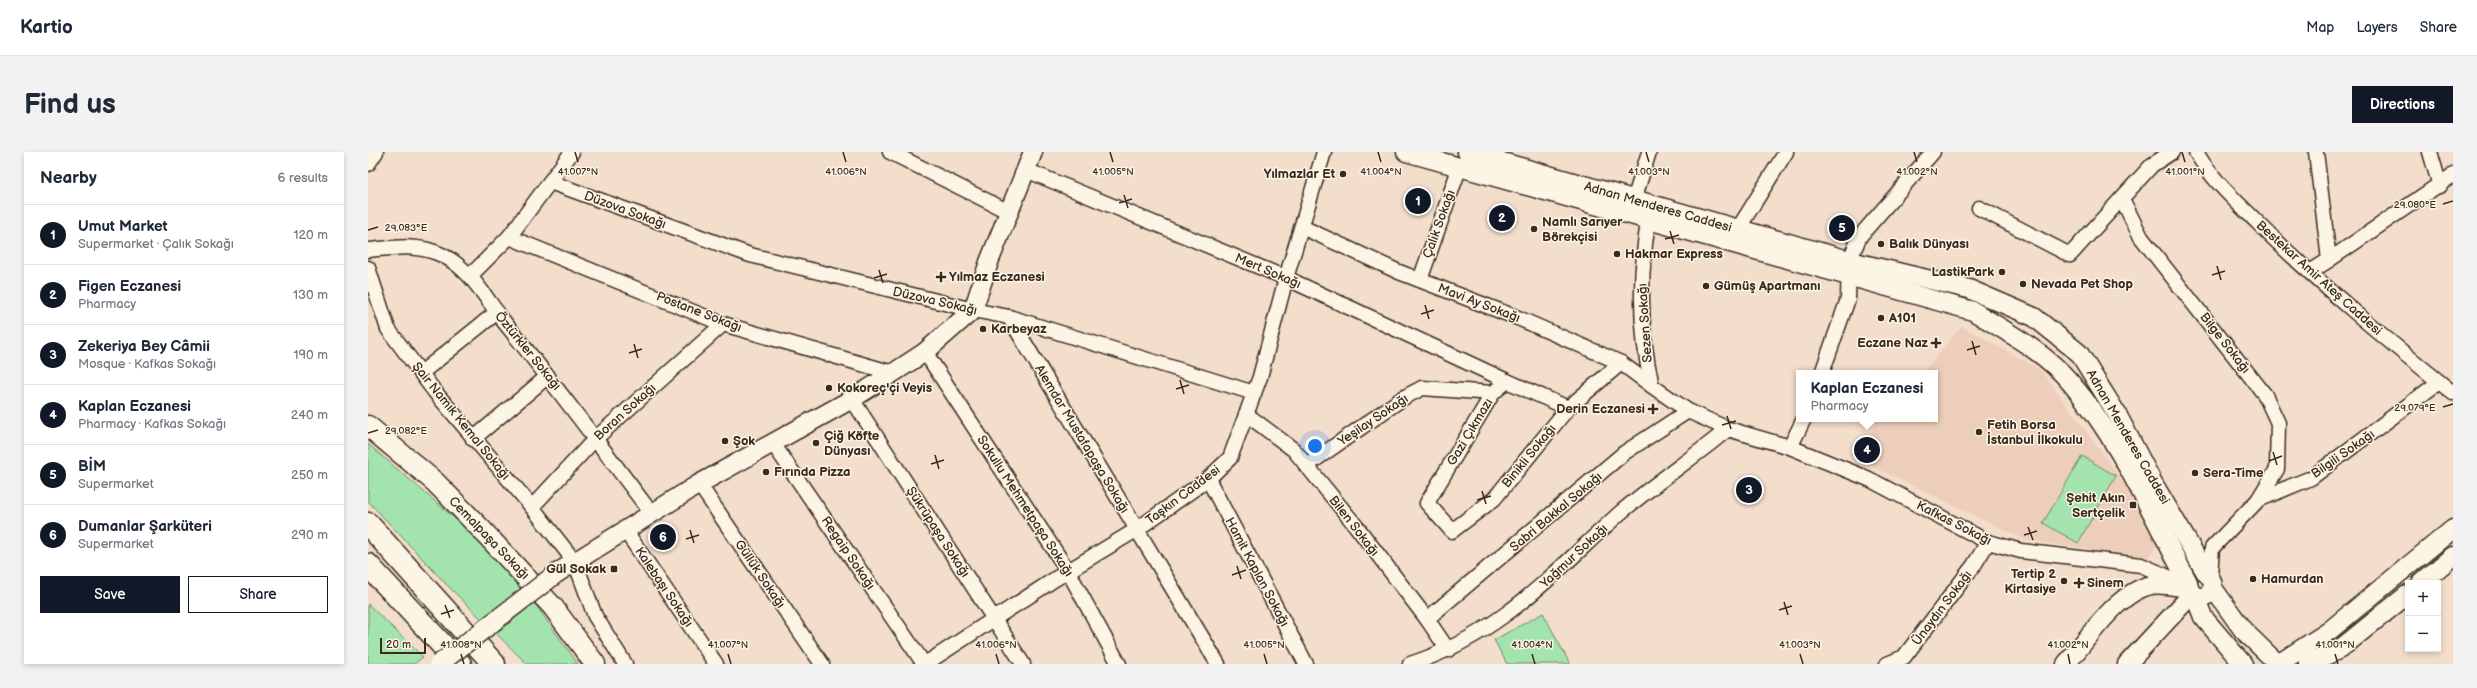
<!DOCTYPE html>
<html lang="en">
<head>
<meta charset="utf-8">
<style>
	body { margin:0; font-family:"Balsamiq Sans",sans-serif; background:#f2f2f3; color:#1f2937 }
	.controls { position:absolute; right:12px; bottom:12px; display:grid; overflow:hidden; border-radius:0px; box-shadow:0 2px 6px #0003 }
	.controls button { width:36px; height:36px; display:grid; place-items:center; padding:0; border:0; border-bottom:1px solid #e0e1e3; background:#fff; color:#1f2937; font:20px sans-serif }
	.scale { position:absolute; left:12px; bottom:10px; width:46px; box-sizing:border-box; padding-left:4px; border:2px solid #3b2a1e; border-top:0; font-size:11px; line-height:14px; white-space:nowrap; color:#3b2a1e; -webkit-text-stroke:3px #fcf5e5; paint-order:stroke }
	.you { position:absolute; left:947px; top:294px; width:14px; height:14px; margin:-10px; border:3px solid #fff; border-radius:50%; background:#1a73e8; box-shadow:0 0 0 6px #1a73e833 }
	.badge { display:grid; place-items:center; width:26px; height:26px; border-radius:50%; background:#111827; color:#fff; font-size:13px; font-weight:700 }
	.pin { position:absolute; translate:-50% -50%; border:2px solid #fff; box-shadow:0 1px 4px #0006 }
	.popup { position:absolute; left:1428px; top:218px; width:142px; height:52px; box-sizing:border-box; display:grid; place-content:center; border-radius:0px; background:#fff; filter:drop-shadow(0 1px 3px #0005); font-size:13px; white-space:nowrap; color:#747a83 }
	.popup b { font-size:15px; color:#1f2937 }
	.popup::after { content:''; position:absolute; left:50%; top:100%; margin-left:-8px; border:8px solid transparent; border-top-color:#fff }
	.list { margin:0; padding:0; list-style:none }
	h2 { display:flex; justify-content:space-between; align-items:center; height:52px; margin:0; padding:0 16px; font-size:17px }
	h2 small { font-size:13px; font-weight:400; color:#747a83 }
	.list li { display:grid; grid-template-columns:26px 1fr auto; gap:12px; align-items:center; box-sizing:border-box; height:60px; padding:0 16px; border-top:1px solid #e0e1e3 }
	.list b { display:block; font-size:15px; white-space:nowrap }
	.list p { margin:0; font-size:13px; white-space:nowrap; color:#747a83 }
	.list em { font-size:13px; font-style:normal; color:#747a83 }
	.actions { display:flex; gap:8px; padding:12px 16px }
	.actions a { flex:1; padding:9px 0; border:1px solid #111827; border-radius:0px; text-align:center; font-size:14px; color:#111827 }
	.actions .main { background:#111827; color:#fff }
	.map { position:relative; flex:none; width:2085px; height:512px; overflow:hidden; border-radius:0px }
	header { display:flex; align-items:center; gap:24px; box-sizing:border-box; height:56px; padding:0 20px; background:#fff; border-bottom:1px solid #e0e1e3 }
	header strong { font-size:19px }
	nav { display:flex; gap:22px; margin-inline-start:auto; font-size:14px }
	.intro { display:flex; align-items:center; justify-content:space-between; box-sizing:border-box; height:96px; padding:0 24px }
	h1 { margin:0; font-size:28px }
	.button { padding:10px 18px; border-radius:0px; background:#111827; color:#fff; font-size:14px; font-weight:700 }
	main { display:flex; gap:24px; padding:0 24px }
	aside { flex:1; background:#fff; border-radius:0px; box-shadow:0 2px 6px #0003 }
	.map>svg:first-child { display:block }
</style>
</head>
<body>
<header>
<strong>Kartio</strong>
<nav><a>Map</a><a>Layers</a><a>Share</a></nav>
</header>
<div class="intro"><h1>Find us</h1><a class="button">Directions</a></div>
<main>
<aside>
<h2>Nearby<small>6 results</small></h2>
<ul class="list">
<li><span class="badge">1</span><div><b>Umut Market</b><p>Supermarket · Çalık Sokağı</p></div><em>120 m</em></li>
<li><span class="badge">2</span><div><b>Figen Eczanesi</b><p>Pharmacy</p></div><em>130 m</em></li>
<li><span class="badge">3</span><div><b>Zekeriya Bey Câmii</b><p>Mosque · Kafkas Sokağı</p></div><em>190 m</em></li>
<li><span class="badge">4</span><div><b>Kaplan Eczanesi</b><p>Pharmacy · Kafkas Sokağı</p></div><em>240 m</em></li>
<li><span class="badge">5</span><div><b>BİM</b><p>Supermarket</p></div><em>250 m</em></li>
<li><span class="badge">6</span><div><b>Dumanlar Şarküteri</b><p>Supermarket</p></div><em>290 m</em></li>
</ul>
<div class="actions"><a class="main">Save</a><a>Share</a></div>
</aside>
<div class="map">
<svg width="2085" height="512" viewBox="0 0 2085 512">
	<rect width="100%" height="100%" fill="#f3decc"/>
	<filter id="ink" filterUnits="userSpaceOnUse"><feTurbulence type="fractalNoise" baseFrequency=".025" numOctaves="2"/><feDisplacementMap in="SourceGraphic" scale="8" xChannelSelector="R" yChannelSelector="G"/><feConvolveMatrix kernelMatrix="1 2 1 2 8 2 1 2 1" color-interpolation-filters="sRGB"/></filter>
	<g filter="url(#ink)">
		<polygon fill="#edcebb" points="1594,174 1673,218 1757,332 1792,389 1780,406 1657,388 1506,315 1497,293 1510,267 1567,267 1567,221 1554,221"/>
		<g fill="#a3e4ae" stroke="#6f8766">
			<polygon points="0,292 111,387 170,456 210,512 159,512 79,433 0,349"/>
			<polygon points="1714,304 1748,324 1710,391 1675,371"/>
			<polygon points="0,452 55,505 46,512 0,512"/>
			<polygon points="1175,461 1202,512 1139,512 1126,488"/>
		</g>
		<g fill="none" stroke-linecap="round" stroke-linejoin="round">
			<g stroke="#3b2a1e" stroke-width="17">
				<g id="minor">
					<polyline points="522,0 641,60"/>
					<path d="M1828 0C1844 28 1867 48 1890 71 1951 132 2018 187 2085 241"/>
					<polyline points="2062,0 2072,34"/>
					<polyline points="0,12 8,0"/>
					<polyline points="658,18 918,126 1139,229"/>
					<polyline points="182,30 382,103 605,158 641,165 886,241"/>
					<polyline points="1754,47 1773,85 1897,243 1910,271 1909,317 1890,348"/>
					<polyline points="1266,48 1281,0"/>
					<polyline points="1611,56 1702,103 1784,13 1804,0"/>
					<path d="M1280 70C1271 126 1271 178 1284 234L1320 259 1360 277 1422 295 1501 327 1620 390 1653 399 1773 413 1814 431"/>
					<polyline points="934,75 1031,120 1150,166 1253,211 1284,234"/>
					<polyline points="1370,77 1418,0"/>
					<polyline points="141,85 355,172 525,221"/>
					<path d="M0 98C26 96 49 91 74 103 103 117 117 146 137 171 188 234 236 298 284 362"/>
					<polyline points="1961,108 2085,23"/>
					<polyline points="0,116 20,177 67,240 164,355 207,410 227,464 257,512"/>
					<polyline points="1942,120 1961,108 1948,0"/>
					<polyline points="102,124 141,85 204,0"/>
					<polyline points="1052,128 1091,17"/>
					<polyline points="641,165 850,512"/>
					<polyline points="557,200 700,419 751,512"/>
					<polyline points="53,221 129,160"/>
					<polyline points="1454,221 1480,147 1481,109 1492,84 1565,0"/>
					<polyline points="484,247 655,512"/>
					<polyline points="1200,256 1139,229 1125,241 1059,351 1084,379 1126,347 1200,256 1253,211"/>
					<polyline points="878,262 926,298 988,374 1059,467 1080,498"/>
					<polyline points="105,287 180,224"/>
					<polyline points="404,290 556,512"/>
					<polyline points="1422,295 1436,267"/>
					<polyline points="938,314 1035,246 1054,236 1125,241"/>
					<polyline points="840,327 938,512"/>
					<polyline points="331,332 454,512"/>
					<polyline points="164,355 227,287 355,172"/>
					<polyline points="257,378 348,512"/>
					<polyline points="1842,424 1844,396 1890,348 1943,326 2071,230"/>
					<polyline points="1059,467 1256,301 1320,259"/>
					<polyline points="557,512 687,427 768,378 840,327 862,306 892,225 918,126 956,0"/>
					<path d="M1042 512C1131 484 1185 421 1252 361 1287 331 1325 306 1360 277"/>
					<polyline points="1519,512 1536,505 1606,413 1620,390"/>
				</g>
			</g>
			<g stroke="#3b2a1e" stroke-width="21">
				<g id="tertiary">
					<path d="M1038 0 1605 159C1638 179 1678 201 1703 231 1752 288 1784 364 1820 430L1821 438 1827 444 1835 465 1875 512"/>
					<path d="M1099 0 1491 111 1601 137 1666 165 1711 201 1749 262 1784 329 1838 421C1851 431 1843 449 1827 444"/>
					<polyline points="189,421 331,332 484,247 525,221 557,200 605,158 621,110 665,0"/>
					<polyline points="2053,431 2085,404"/>
					<polyline points="1845,436 1875,478 1910,512"/>
					<path d="M1698 512C1720 487 1750 439 1784 433 1795 431 1809 435 1821 436"/>
					<polyline points="1759,512 1824,442"/>
					<polyline points="1910,512 1961,479 2085,377"/>
					<polyline points="1940,512 1972,497 2040,442"/>
				</g>
			</g>
			<g stroke="#3b2a1e" stroke-width="23">
				<polyline id="secondary" points="0,274 67,330 114,378 185,455 227,512"/>
			</g>
			<g stroke="#3b2a1e" stroke-width="25">
				<g id="trunk">
					<polyline points="0,372 126,512"/>
					<polyline points="0,413 92,512"/>
				</g>
			</g>
			<use href="#minor" stroke="#fcf5e5" stroke-width="14"/>
			<use href="#tertiary" stroke="#fcf5e5" stroke-width="18"/>
			<use href="#secondary" stroke="#fcf5e5" stroke-width="20"/>
			<use href="#trunk" stroke="#fcf5e5" stroke-width="22"/>
			<g stroke="#3b2a1e" stroke-width="21" stroke-linecap="butt">
				<polyline id="tertiary-bridge" points="71,512 189,421"/>
			</g>
			<use href="#tertiary-bridge" stroke="#fcf5e5" stroke-width="18"/>
		</g>
	</g>
	<path fill="none" stroke="#3b2a1e" stroke-width="1.5" d="M207 0 210 10M475 0 478 10M742 0 745 10M1010 0 1013 10M1278 0 1281 10M1546 0 1549 10M1814 0 1817 10M756 43 760 56M751 51 764 47M2075 52 2085 49M0 78 10 75M1302 79 1306 92M1297 87 1311 83M1849 114 1853 128M511 118 515 131M1844 123 1857 119M506 126 519 122M1057 153 1061 167M1053 162 1066 158M1604 189 1608 203M266 192 270 206M1599 198 1612 194M261 201 274 197M812 228 816 242M808 237 821 233M2075 255 2085 252M1359 264 1363 277M1354 273 1368 269M0 281 10 278M1905 300 1909 313M567 303 571 317M1901 309 1914 304M563 312 576 308M1114 339 1118 352M1109 348 1123 344M1660 375 1665 388M322 378 326 391M1656 383 1669 379M318 387 331 383M869 414 873 427M864 423 878 418M1416 450 1420 463M77 453 82 466M1411 458 1424 454M73 462 86 458M93 502 96 512M360 502 363 512M628 502 631 512M896 502 899 512M1164 502 1167 512M1432 502 1435 512M1700 502 1702 512M1967 502 1970 512"/>
	<g fill="#3b2a1e" stroke="#fcf5e5" stroke-width="1.5">
		<circle cx="975" cy="22" r="4"/>
		<circle cx="1166" cy="77" r="4"/>
		<circle cx="1513" cy="92" r="4"/>
		<circle cx="1249" cy="102" r="4"/>
		<circle cx="1634" cy="120" r="4"/>
		<path d="M571 119h4v4h4v4h-4v4h-4v-4h-4v-4h4z"/>
		<circle cx="1655" cy="132" r="4"/>
		<circle cx="1338" cy="134" r="4"/>
		<circle cx="1513" cy="166" r="4"/>
		<circle cx="615" cy="177" r="4"/>
		<path d="M1566 185h4v4h4v4h-4v4h-4v-4h-4v-4h4z"/>
		<circle cx="461" cy="236" r="4"/>
		<path d="M1283 251h4v4h4v4h-4v4h-4v-4h-4v-4h4z"/>
		<circle cx="1611" cy="280" r="4"/>
		<circle cx="357" cy="289" r="4"/>
		<circle cx="448" cy="291" r="4"/>
		<circle cx="398" cy="320" r="4"/>
		<circle cx="1827" cy="321" r="4"/>
		<rect x="1761" y="349" width="8" height="8" rx="2"/>
		<rect x="242" y="413" width="8" height="8" rx="2"/>
		<circle cx="1885" cy="427" r="4"/>
		<circle cx="1696" cy="429" r="4"/>
		<path d="M1709 425h4v4h4v4h-4v4h-4v-4h-4v-4h4z"/>
	</g>
	<g text-anchor="middle" dominant-baseline="central" stroke-width="3" stroke-linejoin="round" paint-order="stroke">
		<g font-size="13" font-weight="bold" fill="#3b2a1e" stroke="#fcf5e5" text-anchor="start">
			<text x="967" y="22" text-anchor="end">Yılmazlar Et</text>
			<text x="1174" y="70">Namlı Sarıyer<tspan x="1174" dy="15">Börekçisi</tspan></text>
			<text x="1521" y="92">Balık Dünyası</text>
			<text x="1257" y="102">Hakmar Express</text>
			<text x="1626" y="120" text-anchor="end">LastikPark</text>
			<text x="581" y="125">Yılmaz Eczanesi</text>
			<text x="1663" y="132">Nevada Pet Shop</text>
			<text x="1346" y="134">Gümüş Apartmanı</text>
			<text x="1521" y="166">A101</text>
			<text x="623" y="177">Karbeyaz</text>
			<text x="1560" y="191" text-anchor="end">Eczane Naz</text>
			<text x="469" y="236">Kokoreç'çi Veyis</text>
			<text x="1277" y="257" text-anchor="end">Derin Eczanesi</text>
			<text x="1619" y="273">Fetih Borsa<tspan x="1619" dy="15">İstanbul İlkokulu</tspan></text>
			<text x="456" y="284">Çiğ Köfte<tspan x="456" dy="15">Dünyası</tspan></text>
			<text x="365" y="289">Şok</text>
			<text x="406" y="320">Fırında Pizza</text>
			<text x="1835" y="321">Sera-Time</text>
			<text x="1757" y="346" text-anchor="end">Şehit Akın<tspan x="1757" dy="15">Sertçelik</tspan></text>
			<text x="238" y="417" text-anchor="end">Gül Sokak</text>
			<text x="1688" y="422" text-anchor="end">Tertip 2<tspan x="1688" dy="15">Kirtasiye</tspan></text>
			<text x="1893" y="427">Hamurdan</text>
			<text x="1719" y="431">Sinem</text>
		</g>
		<g font-size="13" fill="#3b2a1e" stroke="#fcf5e5">
			<text transform="translate(1290 55) rotate(16)">Adnan Menderes Caddesi</text>
			<text transform="translate(257 58) rotate(20)">Düzova Sokağı</text>
			<text transform="translate(1071 72) rotate(-70)">Çalık Sokağı</text>
			<text transform="translate(900 119) rotate(23)">Mert Sokağı</text>
			<text transform="translate(1951 126) rotate(42)">Bestekar Amir Ateş Caddesi</text>
			<text transform="translate(567 149) rotate(13)">Düzova Sokağı</text>
			<text transform="translate(1111 151) rotate(21)">Mavi Ay Sokağı</text>
			<text transform="translate(331 160) rotate(21)">Postane Sokağı</text>
			<text transform="translate(1277 171) rotate(-94)">Sezen Sokağı</text>
			<text transform="translate(1857 191) rotate(52)">Bilge Sokağı</text>
			<text transform="translate(160 199) rotate(51)">Öztürkler Sokağı</text>
			<text transform="translate(257 260) rotate(-42)">Boran Sokağı</text>
			<text transform="translate(1005 268) rotate(-34)">Yeşilay Sokağı</text>
			<text transform="translate(93 269) rotate(51)">Şair Namık Kemal Sokağı</text>
			<text transform="translate(1102 280) rotate(-59)">Gazi Çıkmazı</text>
			<text transform="translate(1760 285) rotate(60)">Adnan Menderes Caddesi</text>
			<text transform="translate(714 287) rotate(59)">Alemdar Mustafapaşa Sokağı</text>
			<text transform="translate(1975 302) rotate(-35)">Bilgili Sokağı</text>
			<text transform="translate(1161 304) rotate(-51)">Binikli Sokağı</text>
			<text transform="translate(815 343) rotate(-37)">Taşkın Caddesi</text>
			<text transform="translate(657 354) rotate(57)">Sokullu Mehmetpaşa Sokağı</text>
			<text transform="translate(1188 360) rotate(-40)">Sabri Bakkal Sokağı</text>
			<text transform="translate(1586 371) rotate(27)">Kafkas Sokağı</text>
			<text transform="translate(986 374) rotate(52)">Bilen Sokağı</text>
			<text transform="translate(570 380) rotate(57)">Şükrüpaşa Sokağı</text>
			<text transform="translate(121 386) rotate(46)">Cemalpaşa Sokağı</text>
			<text transform="translate(480 401) rotate(56)">Regaip Sokağı</text>
			<text transform="translate(1206 404) rotate(-43)">Yağmur Sokağı</text>
			<text transform="translate(889 420) rotate(62)">Hamit Kaplan Sokağı</text>
			<text transform="translate(392 422) rotate(56)">Güllük Sokağı</text>
			<text transform="translate(296 435) rotate(56)">Kalebaşı Sokağı</text>
			<text transform="translate(1574 456) rotate(-53)">Ünaydın Sokağı</text>
		</g>
	</g>
	<g font-size="10" text-anchor="middle" fill="#3b2a1e" stroke="#fcf5e5" stroke-width="3" stroke-linejoin="round" paint-order="stroke">
		<text x="210" y="23">41.007°N</text>
		<text x="478" y="23">41.006°N</text>
		<text x="745" y="23">41.005°N</text>
		<text x="1013" y="23">41.004°N</text>
		<text x="1281" y="23">41.003°N</text>
		<text x="1549" y="23">41.002°N</text>
		<text x="1817" y="23">41.001°N</text>
		<text x="2047" y="56">29.080°E</text>
		<text x="38" y="79">29.083°E</text>
		<text x="2047" y="259">29.079°E</text>
		<text x="38" y="282">29.082°E</text>
		<text x="93" y="496">41.008°N</text>
		<text x="360" y="496">41.007°N</text>
		<text x="628" y="496">41.006°N</text>
		<text x="896" y="496">41.005°N</text>
		<text x="1164" y="496">41.004°N</text>
		<text x="1432" y="496">41.003°N</text>
		<text x="1700" y="496">41.002°N</text>
		<text x="1967" y="496">41.001°N</text>
	</g>
</svg>
<div class="controls">
<button>+</button>
<button>−</button>
</div>
<div class="scale">20 m</div>
<div class="you"></div>
<div class="pin badge" style="left:1050px;top:49px">1</div>
<div class="pin badge" style="left:1134px;top:66px">2</div>
<div class="pin badge" style="left:1381px;top:338px">3</div>
<div class="pin badge" style="left:1499px;top:298px">4</div>
<div class="popup"><b>Kaplan Eczanesi</b>Pharmacy</div>
<div class="pin badge" style="left:1474px;top:76px">5</div>
<div class="pin badge" style="left:295px;top:385px">6</div>
</div>
</main>
</body>
</html>
